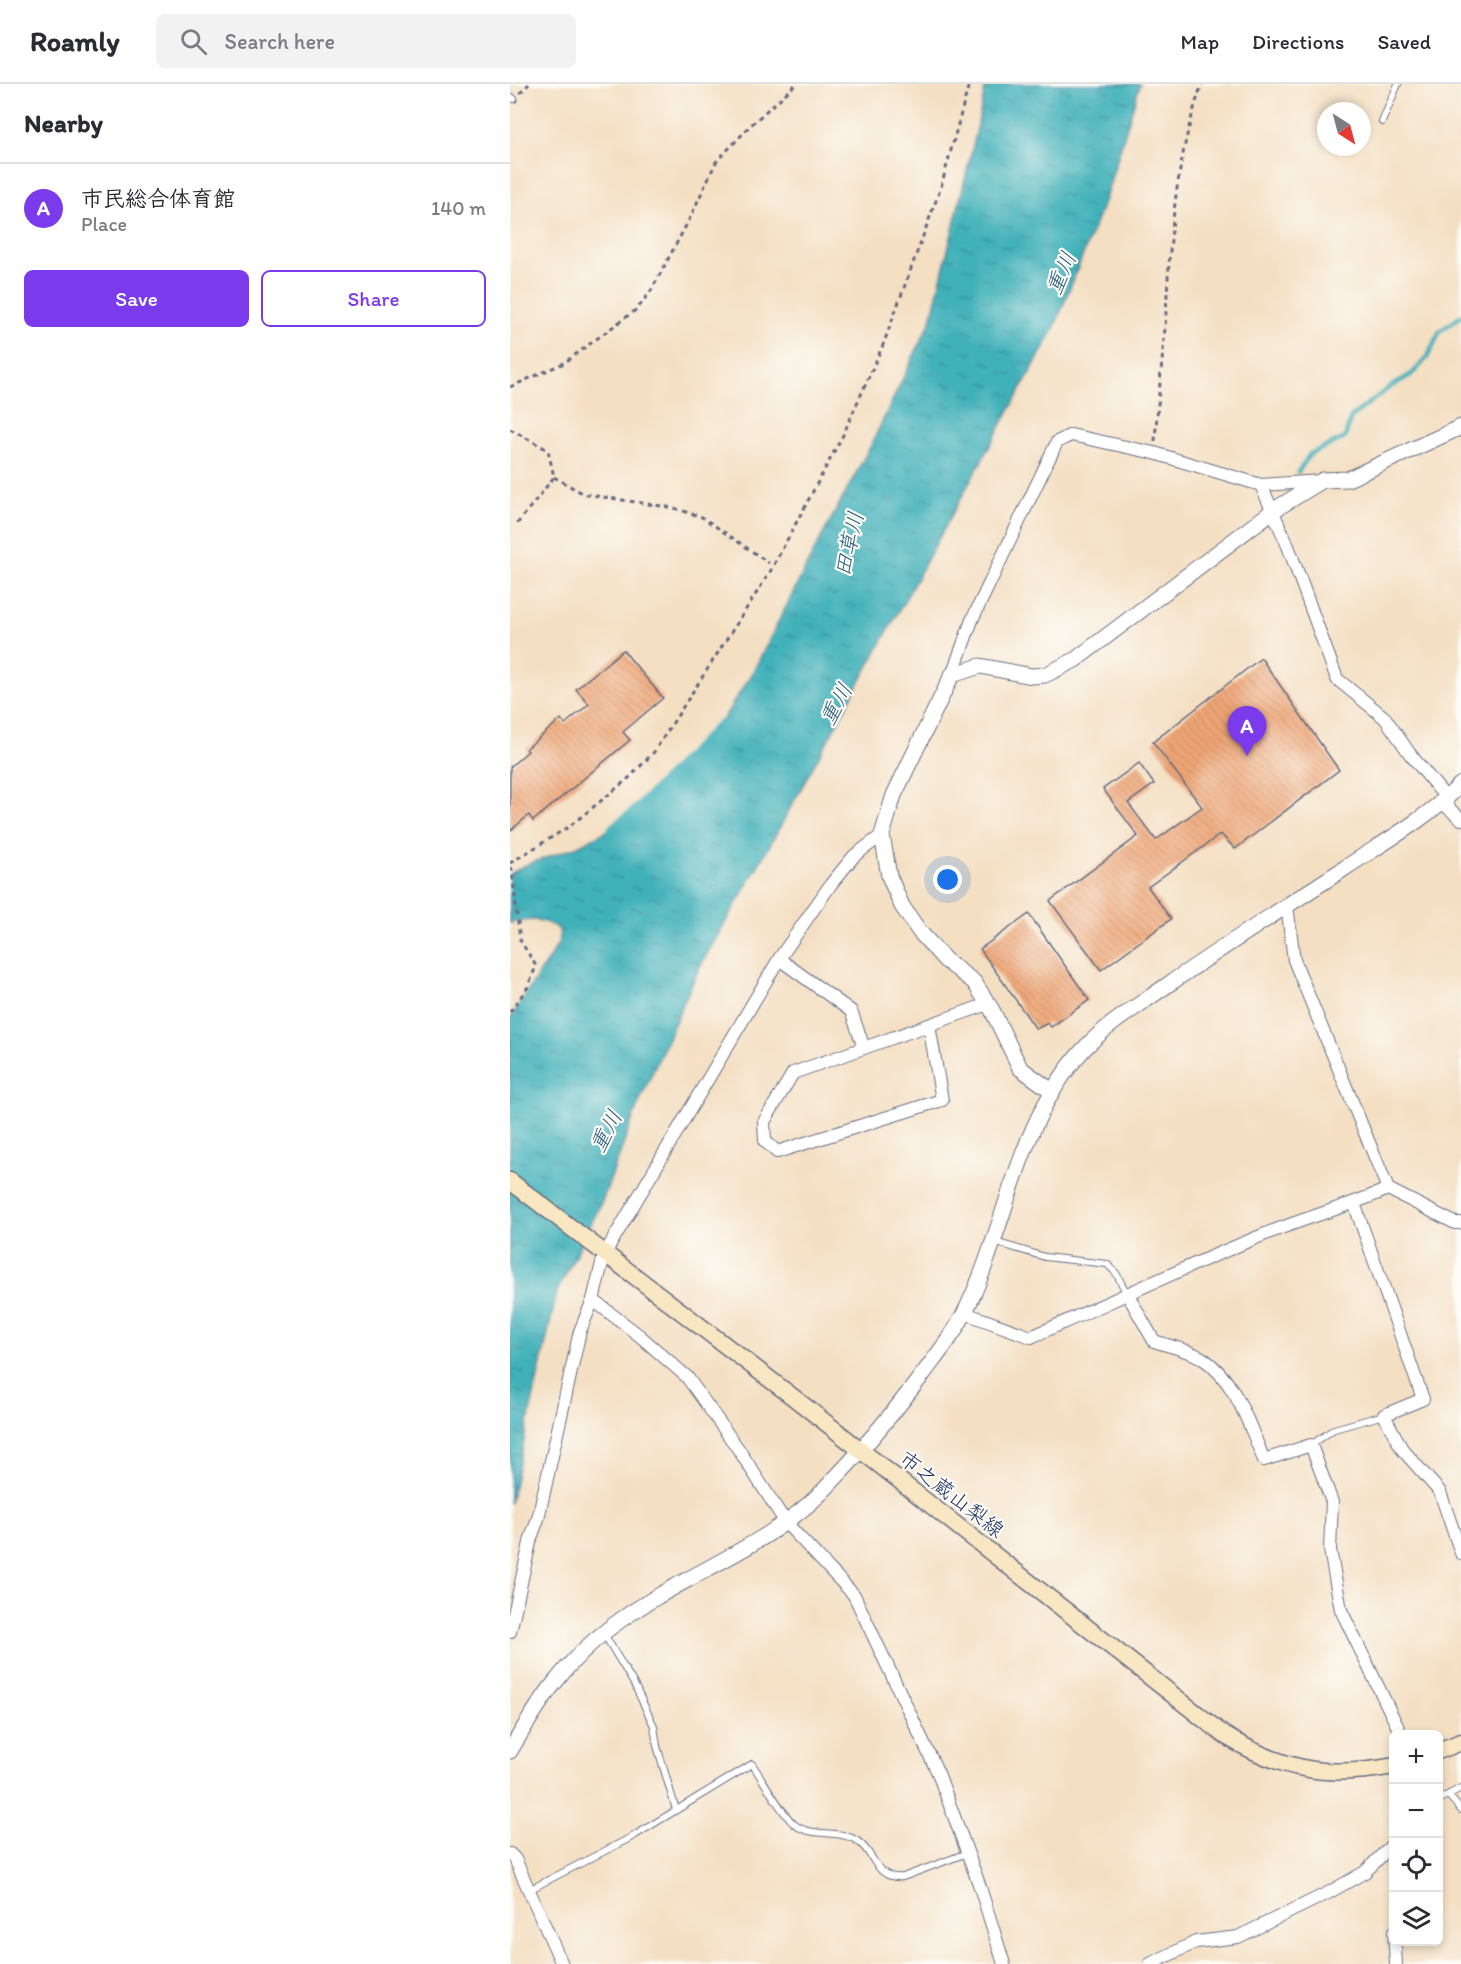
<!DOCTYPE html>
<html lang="en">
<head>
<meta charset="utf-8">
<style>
	body { margin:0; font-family:Itim,"Klee One",sans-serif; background:#f2f2f3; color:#2b2b33 }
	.controls { position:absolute; right:18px; bottom:18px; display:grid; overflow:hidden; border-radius:9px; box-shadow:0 3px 9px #0003 }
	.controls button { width:54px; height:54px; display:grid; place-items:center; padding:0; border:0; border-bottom:2px solid #e1e1e2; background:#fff; color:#2b2b33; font:30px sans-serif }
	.compass { position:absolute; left:807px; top:18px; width:54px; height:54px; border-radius:50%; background:#fff; box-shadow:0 3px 9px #0003; rotate:144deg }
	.you { position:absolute; left:438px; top:796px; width:21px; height:21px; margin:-15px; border:4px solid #fff; border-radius:50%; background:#1a73e8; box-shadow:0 0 0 9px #1a73e833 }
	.badge { display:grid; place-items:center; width:39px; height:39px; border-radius:50%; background:#7c3aed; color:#fff; font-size:20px; font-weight:700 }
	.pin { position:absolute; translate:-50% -50px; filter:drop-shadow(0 2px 3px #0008) }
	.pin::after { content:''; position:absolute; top:32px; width:21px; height:18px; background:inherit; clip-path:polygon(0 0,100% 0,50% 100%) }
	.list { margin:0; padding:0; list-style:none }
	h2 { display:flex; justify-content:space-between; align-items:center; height:78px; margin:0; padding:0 24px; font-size:26px }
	h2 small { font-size:20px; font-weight:400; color:#7c7c81 }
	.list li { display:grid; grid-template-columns:39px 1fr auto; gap:18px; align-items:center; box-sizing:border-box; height:90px; padding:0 24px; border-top:2px solid #e1e1e2 }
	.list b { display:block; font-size:22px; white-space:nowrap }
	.list p { margin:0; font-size:20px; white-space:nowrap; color:#7c7c81 }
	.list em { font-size:20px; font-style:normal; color:#7c7c81 }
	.actions { display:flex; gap:12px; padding:18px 24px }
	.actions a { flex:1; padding:14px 0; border:2px solid #7c3aed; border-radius:9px; text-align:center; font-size:21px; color:#7c3aed }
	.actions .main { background:#7c3aed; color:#fff }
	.icon { flex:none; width:33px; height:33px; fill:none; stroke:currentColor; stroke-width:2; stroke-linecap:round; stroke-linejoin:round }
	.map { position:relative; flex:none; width:951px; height:1880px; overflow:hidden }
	header { display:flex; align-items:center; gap:36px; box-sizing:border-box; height:84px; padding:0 30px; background:#fff; border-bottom:2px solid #e1e1e2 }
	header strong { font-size:28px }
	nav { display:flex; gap:33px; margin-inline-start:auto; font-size:21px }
	.search { width:420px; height:54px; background:#f2f2f3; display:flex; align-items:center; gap:15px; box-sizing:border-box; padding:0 21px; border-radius:9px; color:#7c7c81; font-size:22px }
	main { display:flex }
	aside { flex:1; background:#fff }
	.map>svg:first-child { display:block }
</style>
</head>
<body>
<header>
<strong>Roamly</strong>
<div class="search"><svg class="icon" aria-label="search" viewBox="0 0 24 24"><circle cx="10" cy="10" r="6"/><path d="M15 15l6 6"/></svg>Search here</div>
<nav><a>Map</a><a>Directions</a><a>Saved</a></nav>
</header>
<main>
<aside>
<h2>Nearby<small></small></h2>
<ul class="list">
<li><span class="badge">A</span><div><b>市民総合体育館</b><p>Place</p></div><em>140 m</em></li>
</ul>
<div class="actions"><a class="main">Save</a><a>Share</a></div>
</aside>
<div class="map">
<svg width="951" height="1880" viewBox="0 0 951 1880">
	<defs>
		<pattern id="water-ripples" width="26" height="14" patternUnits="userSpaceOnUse" patternTransform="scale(1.5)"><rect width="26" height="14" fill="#40b0b9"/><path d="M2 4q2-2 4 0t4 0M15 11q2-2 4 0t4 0" fill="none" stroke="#35909a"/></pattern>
		<pattern id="building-back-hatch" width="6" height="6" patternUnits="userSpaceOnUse" patternTransform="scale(1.5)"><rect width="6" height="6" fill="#efa574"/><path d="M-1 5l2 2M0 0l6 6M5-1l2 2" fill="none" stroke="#cc8e67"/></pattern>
	</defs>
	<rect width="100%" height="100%" fill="#fdfcf7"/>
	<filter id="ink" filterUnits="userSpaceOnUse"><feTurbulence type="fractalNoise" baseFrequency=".0167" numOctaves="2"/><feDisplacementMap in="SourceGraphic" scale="12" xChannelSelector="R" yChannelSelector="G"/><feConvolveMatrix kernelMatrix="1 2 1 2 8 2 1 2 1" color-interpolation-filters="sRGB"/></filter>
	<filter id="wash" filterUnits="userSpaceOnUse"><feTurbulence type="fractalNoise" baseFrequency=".008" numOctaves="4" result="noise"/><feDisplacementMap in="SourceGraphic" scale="24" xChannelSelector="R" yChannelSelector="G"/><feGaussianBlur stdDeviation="1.35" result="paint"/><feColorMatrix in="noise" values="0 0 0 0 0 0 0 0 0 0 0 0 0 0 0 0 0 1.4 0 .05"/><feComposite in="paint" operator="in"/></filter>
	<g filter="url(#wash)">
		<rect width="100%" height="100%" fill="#f4dfc3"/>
		<path fill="url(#water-ripples)" stroke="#2e708c" stroke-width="1.5" d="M476 0H630L595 115 543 247 255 770 190 882 128 1021 92 1118 47 1208 0 1420V935L50 857 49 845C30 834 21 835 0 839V790L16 781 68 762 164 712 243 588 303 469 360 363 421 236 466 49Z"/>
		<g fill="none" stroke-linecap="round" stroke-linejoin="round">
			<polyline stroke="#40b0b9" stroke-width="4.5" points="788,388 800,370 835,354 841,333 880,303 902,290 917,274 930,247 951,232"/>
			<polyline stroke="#40b0b9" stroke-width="27" points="110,749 129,735 214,649"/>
		</g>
		<g id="blocks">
			<g fill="url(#building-back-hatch)">
				<polygon points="113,566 153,614 113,648 120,656 23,737 19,731 0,747 0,683 18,667 16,665 51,635 55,640 79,620 66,605"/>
				<polygon points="751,574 829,686 725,765 711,750 638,803 661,835 591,886 540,817 628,752 593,705 629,679 644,700 618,719 646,756 692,723 643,658"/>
				<polygon points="519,830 579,916 541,943 538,939 526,945 470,865"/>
			</g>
		</g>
	</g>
	<g filter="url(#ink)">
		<use href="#blocks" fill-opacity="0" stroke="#676d81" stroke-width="1.5"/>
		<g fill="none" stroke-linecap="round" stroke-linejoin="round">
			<g stroke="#676d81" stroke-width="8">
				<g id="service">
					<polyline points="0,12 4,15"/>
					<polyline points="872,38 888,0"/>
					<polyline points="485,1158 535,1173 597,1180 606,1189 617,1210"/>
					<polyline points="801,1361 824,1345 874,1331"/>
					<polyline points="94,1550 124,1600 144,1642 147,1662 166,1726"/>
					<polyline points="938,1711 951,1726"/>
					<polyline points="928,1716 951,1704"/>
					<path d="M19 1806 122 1753 242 1680C252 1694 272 1730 284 1740 301 1754 327 1745 346 1756 365 1767 364 1796 393 1793L457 1769"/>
				</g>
			</g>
			<g stroke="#676d81" stroke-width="14">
				<g id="minor">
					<polyline points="751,401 778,462 827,595 875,634 900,670 937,715 937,723 951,735"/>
					<polyline points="442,591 462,536 547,358 561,351 644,369 751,401 811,397"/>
					<polyline points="777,821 784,876 878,1105"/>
					<polyline points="269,875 341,927 354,964"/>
					<polyline points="419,941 432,1016 267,1068 255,1057 254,1038 283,989 478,920"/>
					<polyline points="844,1119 913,1315 874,1331 892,1365 930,1408 951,1469"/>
					<path d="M618 1211 644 1257C659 1262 679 1266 692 1274 726 1296 739 1341 754 1376L801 1361 822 1418 820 1466 831 1526 891 1650"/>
					<polyline points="83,1216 130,1252 177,1293 229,1366 276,1439 344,1511 428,1689 469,1800 494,1880"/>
					<path d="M455 1229 521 1253C598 1219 675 1183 753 1151 794 1134 837 1123 878 1105L945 1139H951"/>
					<polyline points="0,1548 21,1454 28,1435 70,1247 83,1216 94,1171 269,875 321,800 344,772 372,751"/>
					<polyline points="0,1770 5,1775 52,1880"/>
					<polyline points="884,1848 886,1880"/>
					<polyline points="640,1880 686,1858 728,1853 818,1809 855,1788 884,1759"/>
				</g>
			</g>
			<g stroke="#676d81" stroke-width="17">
				<g id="tertiary">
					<polyline points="542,1007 510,984 482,926 464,898 435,876 409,847 392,822 379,792 372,751 384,711 442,591 470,582 522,592 535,591 565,576 764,426 813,396 838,395 951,343"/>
					<path d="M0 1667C29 1618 54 1578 101 1543 167 1493 255 1465 313 1407 349 1370 382 1331 413 1290 428 1270 445 1249 456 1226 498 1140 506 1040 573 966 597 940 628 922 656 902 714 862 773 824 832 786 872 759 917 735 951 700"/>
				</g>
			</g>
			<g stroke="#676d81" stroke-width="19">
				<g id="secondary">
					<path d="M0 1097 283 1313 714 1651C772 1686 817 1695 884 1682"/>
					<polyline points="928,1667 951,1658"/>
				</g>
			</g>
			<g stroke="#676d81" stroke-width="3" stroke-dasharray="4.5 4.5" stroke-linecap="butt">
				<polyline points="10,9 19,0"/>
				<polyline points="0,303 54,279 127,225 141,207 179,136 206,78 243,39 286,0"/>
				<polyline points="0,345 38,366 44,393 7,440"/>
				<path d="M645 357C648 315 653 272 656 229 660 153 666 73 692 0"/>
				<polyline points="44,393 74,410 164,424 192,433 259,479"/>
				<polyline points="0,779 60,742 119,694 144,668 260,488 333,351 373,261 431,103 459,0"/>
				<polyline points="0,928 18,903 26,882 10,856 1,779"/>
			</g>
			<use href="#service" stroke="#fff" stroke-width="6"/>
			<use href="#minor" stroke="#fff" stroke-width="12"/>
			<use href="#tertiary" stroke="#fff" stroke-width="15"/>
			<use href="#secondary" stroke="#f9e7c3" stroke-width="16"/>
		</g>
	</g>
	<g text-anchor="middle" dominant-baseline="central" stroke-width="4.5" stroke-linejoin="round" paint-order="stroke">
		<g font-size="21" fill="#1b2f5e" stroke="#fdfcf7">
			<text transform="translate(442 1410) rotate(38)">市之蔵山梨線</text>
		</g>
		<g font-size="22" font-style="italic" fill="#285c7e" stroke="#fdfcf7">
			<text transform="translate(551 189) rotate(-66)">重川</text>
			<text transform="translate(339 460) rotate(-77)">田草川</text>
			<text transform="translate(326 620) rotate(-61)">重川</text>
			<text transform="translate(96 1047) rotate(-62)">重川</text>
		</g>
	</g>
</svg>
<div class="controls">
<button>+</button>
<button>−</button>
<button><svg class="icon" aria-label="locate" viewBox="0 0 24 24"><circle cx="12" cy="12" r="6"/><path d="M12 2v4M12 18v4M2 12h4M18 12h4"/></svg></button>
<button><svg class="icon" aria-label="layers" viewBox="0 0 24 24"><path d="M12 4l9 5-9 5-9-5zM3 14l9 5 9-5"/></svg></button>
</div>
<svg class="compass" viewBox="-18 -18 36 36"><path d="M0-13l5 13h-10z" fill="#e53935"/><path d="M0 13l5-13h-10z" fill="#7c7c81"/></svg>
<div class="you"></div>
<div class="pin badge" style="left:737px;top:672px">A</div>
</div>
</main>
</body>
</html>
